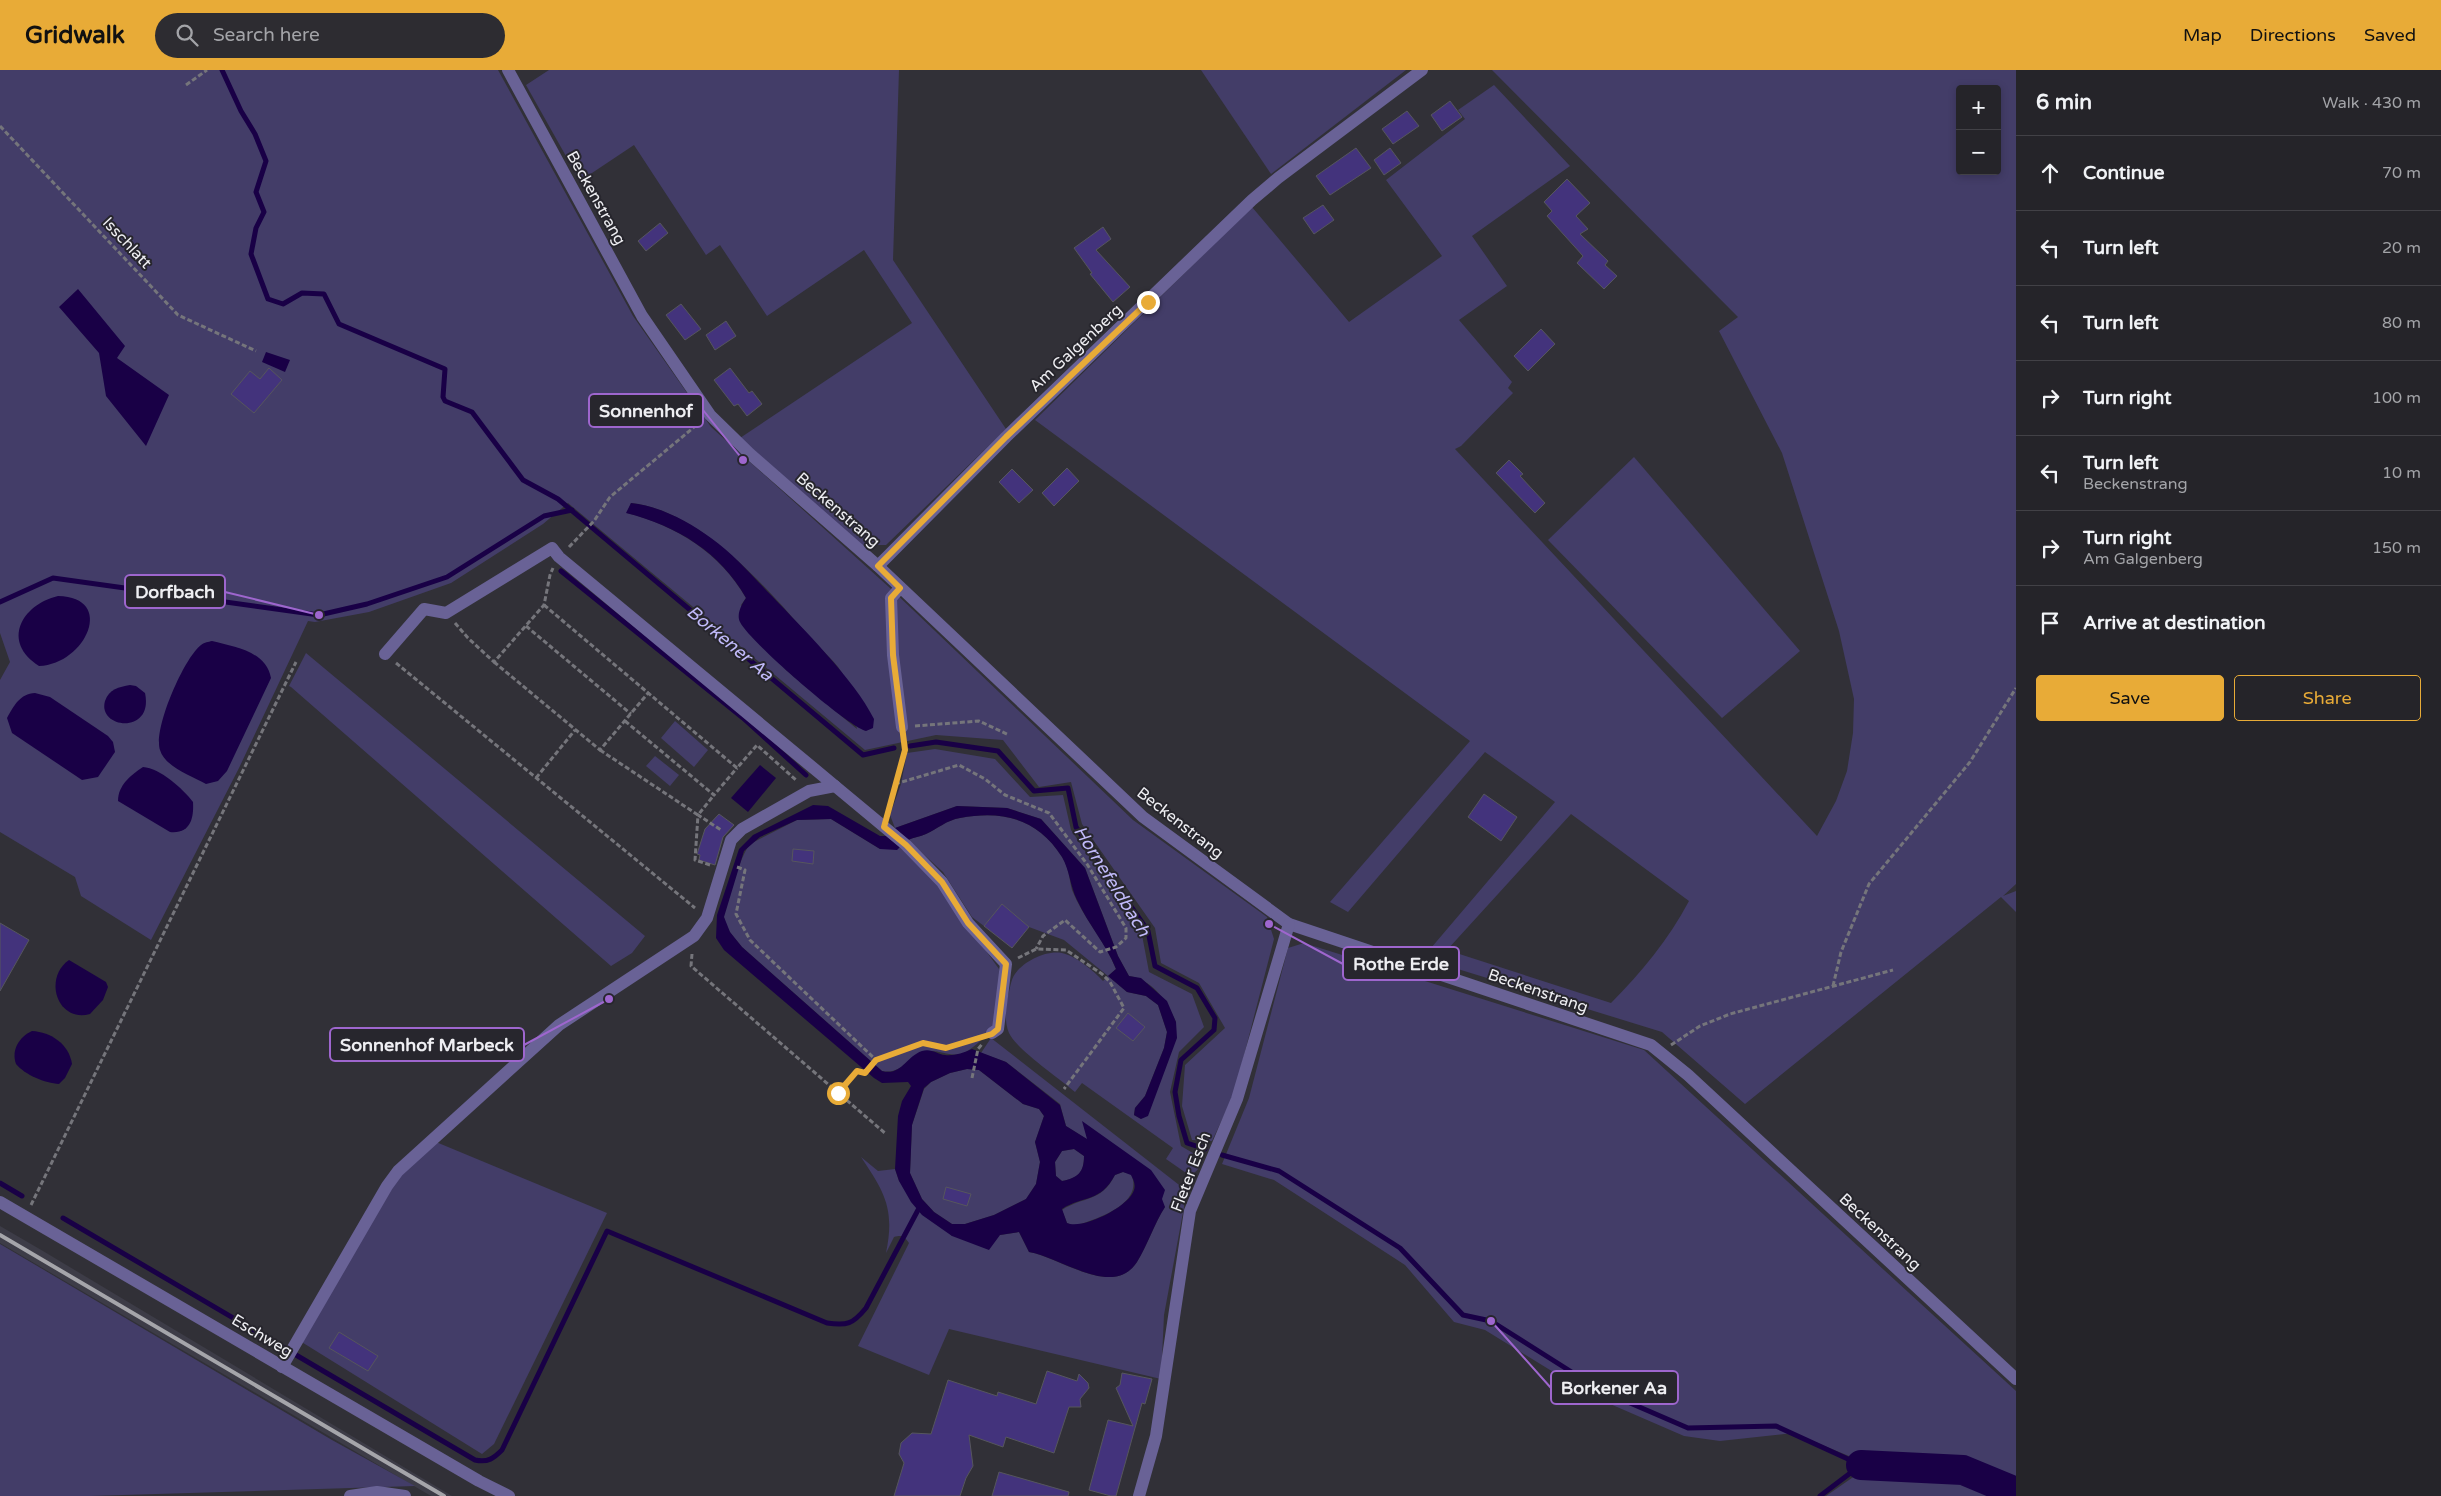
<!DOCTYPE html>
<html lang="en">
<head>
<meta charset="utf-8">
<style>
	body { margin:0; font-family:"Varela Round",sans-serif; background:#2d2c31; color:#f1f3f6 }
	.controls { position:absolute; right:15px; top:15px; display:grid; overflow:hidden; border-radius:5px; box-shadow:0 2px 8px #0003 }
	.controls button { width:45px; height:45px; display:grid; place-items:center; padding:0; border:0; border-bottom:1px solid #424146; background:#252429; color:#f1f3f6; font:25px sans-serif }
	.stop { position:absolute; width:15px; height:15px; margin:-11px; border:4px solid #e8ab37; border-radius:50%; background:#fff }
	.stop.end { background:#e8ab37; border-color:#fff; box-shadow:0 1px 5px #0008 }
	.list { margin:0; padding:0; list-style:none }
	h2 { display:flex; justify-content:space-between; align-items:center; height:65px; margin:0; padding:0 20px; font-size:21px }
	h2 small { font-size:16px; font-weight:400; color:#a3a4a8 }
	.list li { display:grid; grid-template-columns:32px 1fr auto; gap:15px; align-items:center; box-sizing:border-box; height:75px; padding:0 20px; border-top:1px solid #424146 }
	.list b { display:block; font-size:19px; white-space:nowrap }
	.list p { margin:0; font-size:16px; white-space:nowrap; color:#a3a4a8 }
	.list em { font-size:16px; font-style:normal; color:#a3a4a8 }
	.actions { display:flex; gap:10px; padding:15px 20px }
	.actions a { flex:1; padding:11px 0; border:1px solid #e8ab37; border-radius:5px; text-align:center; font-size:18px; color:#e8ab37 }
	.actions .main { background:#e8ab37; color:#111 }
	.icon { flex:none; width:28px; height:28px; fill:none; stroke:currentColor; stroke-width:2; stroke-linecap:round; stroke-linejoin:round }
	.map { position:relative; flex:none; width:2016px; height:1426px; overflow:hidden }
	header { display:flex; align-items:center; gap:30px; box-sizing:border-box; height:70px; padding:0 25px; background:#e8ab37; color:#111 }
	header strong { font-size:24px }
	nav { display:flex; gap:28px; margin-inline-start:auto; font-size:18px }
	.search { width:350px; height:45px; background:#2d2c31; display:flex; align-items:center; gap:12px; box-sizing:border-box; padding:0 18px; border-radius:28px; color:#a3a4a8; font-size:19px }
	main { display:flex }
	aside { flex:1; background:#252429 }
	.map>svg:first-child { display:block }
</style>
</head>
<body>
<header>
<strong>Gridwalk</strong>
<div class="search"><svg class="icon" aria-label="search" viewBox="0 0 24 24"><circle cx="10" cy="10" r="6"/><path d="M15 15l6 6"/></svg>Search here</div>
<nav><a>Map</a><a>Directions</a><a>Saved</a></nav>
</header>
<main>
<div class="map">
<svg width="2016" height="1426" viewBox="0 0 2016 1426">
	<rect width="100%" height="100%" fill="#313037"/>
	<polygon fill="#3d3c47" points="0,1156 43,1181 452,1426 431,1426 0,1173"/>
	<g fill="#433d68" fill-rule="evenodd">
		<path d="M0 0H498L633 246 711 357 890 518 1133 750 1267 847 1274 869 1234 1024 1212 1071 1192 1070 1182 1036 1185 995 1225 958 1199 913 1161 893 1155 858 1082 754 1071 712 1039 717 1003 670 936 665 865 680 568 433 543 454 451 513 369 542 315 552 308 551 239 698 151 870 81 826 75 807 0 762V610L10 592 0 563ZM631 433C702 441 768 519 812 570 822 581 839 594 844 607 850 623 853 642 857 659L786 600 741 535 746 528C720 483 677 456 627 443Z"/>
		<polygon points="549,0 899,0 893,190 1006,359 886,475 862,475 740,368 912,253 864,180 767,246 720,175 706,185 634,75 580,111 526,15"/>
		<polygon points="1201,0 1406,0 1271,104"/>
		<path d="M1492 0H2016V814L2003 826 2016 821V842L2001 827 1745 1034 1662 962 1435 892 1447 880 1431 878 1555 732 1485 682 1348 842 1330 832 1470 671 1035 350 1252 137 1349 252 1442 186 1386 110 1465 49 1458 40 1494 15 1570 96 1472 166 1507 216 1459 250 1512 312 1508 318 1513 323 1461 376 1455 379 1817 766 1836 731 1847 701 1853 663 1854 629 1839 561 1782 383 1719 261 1738 247ZM1960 19H1997V101H1960ZM1571 744 1689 831C1669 869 1641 903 1611 933L1447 880Z"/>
		<polygon points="1634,387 1800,581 1722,648 1548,470"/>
		<polygon points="306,583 645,866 632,883 611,896 291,617 289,616"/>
		<polygon points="675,651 708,680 694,697 661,668"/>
		<path d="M935 679 995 689 1030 727 1063 725 1071 760 1142 865 1149 902 1192 924 1204 957 1179 982 1170 1022 1181 1076 1203 1089C1199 1098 1198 1102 1189 1105L1166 1089 1173 1078 1082 1013 1075 1022C1059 1008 1017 980 1009 963 1004 952 1006 937 1008 926 1010 919 1011 909 1015 904 1024 891 1046 880 1062 883 1076 886 1094 901 1103 911L1108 906 1064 870 1029 857 1002 835 984 856 972 847 943 802 908 770C914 767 920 767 926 764 937 759 947 750 960 748 1003 740 1038 749 1062 787 1069 798 1069 808 1072 820 1083 848 1105 871 1116 899L1108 906 1127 922 1146 926 1158 935 1167 962 1164 978 1145 1026 1135 1038 1134 1045 1141 1049 1176 952C1167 931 1153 910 1129 906L1118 886 1085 798 1041 749 1007 738 957 736 895 758 890 745 901 714 907 683Z"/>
		<polygon points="655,686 679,705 670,716 646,696"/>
		<path d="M831 749 880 779 900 777 938 814 999 899C999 910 999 948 994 957 990 963 969 982 962 984 948 987 936 978 925 982 908 988 900 1005 882 1001L742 877C735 868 725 859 724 847 724 835 742 783 750 774L797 750Z"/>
		<polygon points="1304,873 1644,980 2016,1321 2016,1426 1826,1426 1859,1403 1861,1391 1793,1363 1720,1371 1684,1366 1594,1327 1485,1260 1454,1252 1405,1195 1274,1110 1222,1094 1249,1028 1288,878"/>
		<path d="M991 968 1183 1118 1184 1137 1164 1245 1161 1309 949 1259 929 1305 858 1276 909 1173C904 1166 902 1165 894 1167L886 1183C895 1139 885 1123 861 1087L878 1101 895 1099 899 1111 952 1166 1000 1165 1019 1162 1029 1182C1060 1187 1113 1229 1137 1192 1148 1174 1154 1154 1165 1137L1083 1052 1088 1070 1066 1056 1060 1034 1006 992 981 983Z"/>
		<polygon points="967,999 979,1000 1023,1034 1039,1039 1044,1046 1035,1072 1040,1092 1036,1114 1026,1129 994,1145 965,1154 952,1154 934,1142 922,1129 910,1103 912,1055 924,1019 931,1012 950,1003"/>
		<polygon points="436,1072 607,1143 494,1374 482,1384 300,1271 397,1108"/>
		<path d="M1074 1079 1084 1086C1084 1103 1078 1108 1062 1111L1056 1106 1055 1092 1062 1081Z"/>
		<path d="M1123 1102 1131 1104C1145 1134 1095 1150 1074 1156L1067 1153 1062 1140C1083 1126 1101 1133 1115 1105Z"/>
		<polygon points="0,1174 332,1370 415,1416 90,1426 0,1426"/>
	</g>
	<g fill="#190046" fill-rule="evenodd">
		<polygon points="78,219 125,276 117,288 169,325 146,376 106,326 99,283 59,237"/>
		<polygon points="266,282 290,290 285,302 262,292"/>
		<path d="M631 433C659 436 688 451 711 468 734 484 752 506 772 526 803 559 854 609 874 649L873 658 866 661C847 656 749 571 740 552 736 544 742 534 746 528 720 482 677 456 626 443Z"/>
		<path d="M58 526C116 527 86 594 39 596 1 572 21 535 58 526Z"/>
		<path d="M212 571C235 577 266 581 271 608L227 701 218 711 206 714C192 706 165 697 160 680 153 659 184 588 201 575 205 572 208 572 212 571Z"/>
		<path d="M130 615 136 616 145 623C154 665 97 659 105 631 109 619 119 617 130 615Z"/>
		<path d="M35 623 50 627 108 666 113 672 115 682 98 707 82 710 12 663 7 648C14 635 20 624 35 623Z"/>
		<polygon points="760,695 776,708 748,742 731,728"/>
		<path d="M143 697C160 698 183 719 193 732 194 749 190 764 170 762L118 731C118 715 131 705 143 697Z"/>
		<path d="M813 735 828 736 880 766H886L900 777 897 780 880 779 831 749 797 750 760 767 744 781 724 847 730 862 742 877 882 1001C902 1006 905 987 922 981 931 978 937 984 945 985 954 986 963 983 972 979L1006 992 1060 1035 1066 1056 1087 1069 1082 1051 1151 1100 1165 1120 1162 1129 1165 1137C1154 1154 1148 1174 1137 1192 1113 1229 1061 1187 1029 1182L1019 1162 1000 1165 989 1180 952 1166 922 1145 911 1132 899 1111 895 1099 898 1046 902 1031 911 1016 908 1012 882 1013 874 1008 724 880 716 868 717 845 739 779 753 765ZM967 999 979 1000 1023 1034 1039 1039 1044 1046 1035 1072 1040 1092 1036 1114 1026 1129 994 1145 965 1154H952L934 1142 922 1129 910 1103 912 1055 924 1018 931 1012 950 1003ZM1074 1079 1084 1086C1084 1102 1078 1108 1062 1111L1056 1106 1055 1092 1062 1081ZM1123 1102 1131 1105C1133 1109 1136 1114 1134 1120 1129 1137 1082 1160 1067 1153L1062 1139C1084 1125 1100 1133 1115 1105Z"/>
		<path d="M957 736 1007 738 1041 749 1085 798 1118 886 1129 906 1141 908 1167 931 1176 952 1177 968 1148 1046 1141 1049 1134 1045 1135 1038 1145 1026 1164 978 1167 962 1158 935 1146 926 1127 922 1108 906 1116 899C1106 874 1088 854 1077 830 1070 816 1070 801 1062 787 1038 749 1004 740 960 748 947 750 937 759 926 764 920 767 914 767 908 770L895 758Z"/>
		<path d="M69 890 106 912 108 917 103 930 90 944C57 953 43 908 69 890Z"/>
		<path d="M32 961C51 962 69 974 72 994L65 1008 59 1014C45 1013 25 1005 16 994 11 980 19 967 32 961Z"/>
	</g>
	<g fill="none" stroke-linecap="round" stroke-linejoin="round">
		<g stroke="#190046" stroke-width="5">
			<polyline points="222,0 241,41 255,64 266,91 256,122 264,142 256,158 251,184 268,229 283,234 302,223 324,224 339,254 445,299 443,327 445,331 472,342 523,410 558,429 863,685 894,678"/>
			<polyline points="561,501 743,648 806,705"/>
			<polyline points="0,532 53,508 319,545 367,534 447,507 544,446 572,440"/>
			<polyline points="910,676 936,672 998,681 1034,721 1068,718 1076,757 1148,861 1155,896 1197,918 1215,948 1214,960 1181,990 1175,1022 1179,1046 1187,1073 1205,1079"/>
			<polyline points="1222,1085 1279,1101 1400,1178 1463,1245 1491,1251 1600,1320 1688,1358 1776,1356 1861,1395 1820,1426"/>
			<polyline points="0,1113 22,1126"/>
			<polyline points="63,1148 286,1279"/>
			<path d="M296 1285 475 1390C488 1393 494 1388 502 1380L607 1161 827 1253C847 1256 853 1254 866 1238L918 1140"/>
		</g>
		<polyline stroke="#190046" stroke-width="30" points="1861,1395 1963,1400 2016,1422"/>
	</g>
	<g fill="#43337c" stroke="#56565d">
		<polygon points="1450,31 1462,47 1442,61 1431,45"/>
		<polygon points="1407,41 1419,56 1393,74 1382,59"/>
		<polygon points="1356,78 1371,98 1330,125 1316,106"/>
		<polygon points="1390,78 1401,93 1384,105 1374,90"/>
		<polygon points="1567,109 1590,133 1576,146 1588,159 1580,164 1608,191 1605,195 1617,206 1604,219 1577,193 1583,186 1547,146 1552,141 1544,132"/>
		<polygon points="1323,135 1334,150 1314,164 1303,148"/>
		<polygon points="660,153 668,163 646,181 638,171"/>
		<polygon points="1103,157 1111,169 1096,180 1130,217 1113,232 1090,204 1092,203 1074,178"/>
		<polygon points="681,234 701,259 685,270 666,245"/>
		<polygon points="726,251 736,266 715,280 706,265"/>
		<polygon points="1541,259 1555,274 1528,301 1514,286"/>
		<polygon points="269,298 282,310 254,343 231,324 250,301 260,309"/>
		<polygon points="730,298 749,323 752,321 762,334 747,346 738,334 734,336 714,310"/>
		<polygon points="1509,390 1523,404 1520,406 1545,433 1535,443 1496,403"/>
		<polygon points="1067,398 1079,411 1054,436 1042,423"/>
		<polygon points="1012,399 1033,420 1019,433 999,412"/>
		<polygon points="1484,724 1517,747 1501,771 1468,747"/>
		<polygon points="719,744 734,755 723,767 715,795 699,790 700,785 697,784 705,759"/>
		<polygon points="793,779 814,781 813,794 792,791"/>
		<polygon points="1002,834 1029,857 1012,878 984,856"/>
		<polygon points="0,853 29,870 0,921"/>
		<polygon points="1128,943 1145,957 1133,971 1116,958"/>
		<polygon points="946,1117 971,1124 967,1136 943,1129"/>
		<polygon points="339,1262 378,1286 368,1301 329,1278"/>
		<polygon points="1047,1301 1077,1311 1079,1304 1088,1313 1089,1318 1080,1329 1081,1337 1069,1337 1054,1383 1006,1367 1003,1377 969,1365 973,1396 966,1408 960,1426 894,1426 904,1393 899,1384 901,1373 912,1363 931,1364 948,1310 997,1326 998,1322 1036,1334"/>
		<polygon points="1122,1303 1152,1309 1145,1334 1142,1333 1116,1426 1111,1426 1089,1420 1108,1350 1133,1356 1116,1318 1120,1315"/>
		<polygon points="999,1402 1069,1422 1068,1426 992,1426"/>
	</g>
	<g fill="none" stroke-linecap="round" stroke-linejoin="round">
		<g stroke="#75757b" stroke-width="3" stroke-dasharray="5 2.5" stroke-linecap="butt">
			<polyline points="186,15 207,0"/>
			<polyline points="0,56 178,245 256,281"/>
			<polyline points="569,477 594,451 610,427 699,353"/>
			<polyline points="544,535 737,698 757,675 797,711"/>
			<polyline points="455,553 468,568 494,592 544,535 550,505 553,498"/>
			<polyline points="526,556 631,644"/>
			<polyline points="494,592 600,680 649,622"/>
			<polyline points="396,593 695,838"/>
			<polyline points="625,651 714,725 737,698"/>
			<polyline points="915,656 979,651 1009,665"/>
			<polyline points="600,680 698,745 714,725"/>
			<polyline points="536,708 575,660"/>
			<polyline points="895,714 959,695 985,709 1005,725 1049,743 1087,794 1126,858 1126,868 1116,877 1100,882 1065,850 1043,866 1036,879"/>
			<polyline points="888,741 905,680 904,670"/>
			<polyline points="710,795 695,790 698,745 721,760"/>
			<polyline points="737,797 745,800 736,844 750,870 876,990"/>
			<polyline points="692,884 691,896 886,1064"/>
			<polyline points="1018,888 1036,879 1066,880 1102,904 1110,912 1124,938 1064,1019"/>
			<polyline points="1833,916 1841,882 1869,814 1970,692 2016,618"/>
			<polyline points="1671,975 1700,956 1730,944 1893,900"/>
			<polyline points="972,1008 978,979 983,973"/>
			<polyline points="838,1023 857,1001 865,1003 876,990 923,973 946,978 979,967"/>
			<polyline points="31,1135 296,592"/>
		</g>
		<g stroke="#696296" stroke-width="12">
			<polyline points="508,0 642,246 710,345 750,384 878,496 1143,747 1289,854 1651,975 1688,1005 2016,1309"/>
			<polyline points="878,496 1006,367 1252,130 1278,108 1422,0"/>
			<polyline points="900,518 891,528 893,585 902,657"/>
			<polyline points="835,716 906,775 942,812 968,853 1006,894 998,959 992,963"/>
			<polyline points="0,1132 479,1411 509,1426"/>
			<polyline points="282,1297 387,1116 398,1101 559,955 694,866 707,848 731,770 742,759 809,721 835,716 559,487 552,478 446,543 424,539 385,584"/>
			<polyline points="350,1426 377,1422 405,1426"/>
			<polyline points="1139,1426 1156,1366 1190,1141 1237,1029 1289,854"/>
		</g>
		<polyline stroke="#a5a5aa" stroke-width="4" points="0,1165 444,1426"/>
	</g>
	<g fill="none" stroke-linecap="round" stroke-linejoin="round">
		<polyline stroke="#e8ab37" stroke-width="6" points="838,1023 857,1001 865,1003 876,990 923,973 946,978 992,964 998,959 1006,894 968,853 942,812 906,775 884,757 905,680 893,585 891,528 900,518 878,496 1006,367 1148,232"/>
	</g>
	<g text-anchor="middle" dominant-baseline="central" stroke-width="4" stroke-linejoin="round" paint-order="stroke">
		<g font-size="16" fill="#eeeef2" stroke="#27262d">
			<text transform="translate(596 128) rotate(61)">Beckenstrang</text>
			<text transform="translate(127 173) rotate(47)">Isschlatt</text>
			<text transform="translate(1076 278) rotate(-43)">Am Galgenberg</text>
			<text transform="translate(838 440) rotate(41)">Beckenstrang</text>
			<text transform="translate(1180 753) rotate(38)">Beckenstrang</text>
			<text transform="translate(1538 921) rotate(19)">Beckenstrang</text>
			<text transform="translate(1191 1102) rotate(-69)">Fleter Esch</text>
			<text transform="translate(1880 1162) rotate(43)">Beckenstrang</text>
			<text transform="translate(262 1266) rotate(31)">Eschweg</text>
		</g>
		<g font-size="18" font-style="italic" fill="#c1bafa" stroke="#27262d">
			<text transform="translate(730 573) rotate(40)">Borkener Aa</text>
			<text transform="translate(1112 811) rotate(58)">Hornefeldbach</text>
		</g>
	</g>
	<path fill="none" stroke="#9e66ce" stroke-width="2" d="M743 390L703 340M319 545L225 522M1269 854L1343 894M609 929L524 975M1491 1251L1551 1318"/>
	<g fill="#9e66ce" stroke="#27262d" stroke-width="2">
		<circle cx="743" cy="390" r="5"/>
		<circle cx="319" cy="545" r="5"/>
		<circle cx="1269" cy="854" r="5"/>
		<circle cx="609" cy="929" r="5"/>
		<circle cx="1491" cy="1251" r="5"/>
	</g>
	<g fill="#27262d" stroke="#9e66ce" stroke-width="2">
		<rect x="589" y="324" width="114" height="33" rx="5"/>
		<rect x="125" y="505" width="100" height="33" rx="5"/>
		<rect x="1343" y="877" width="116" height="33" rx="5"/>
		<rect x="330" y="958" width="194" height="33" rx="5"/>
		<rect x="1551" y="1301" width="127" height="33" rx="5"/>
	</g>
	<g font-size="18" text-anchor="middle" font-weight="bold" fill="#eeeef2">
		<text x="646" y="347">Sonnenhof</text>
		<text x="175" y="528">Dorfbach</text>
		<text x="1401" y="900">Rothe Erde</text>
		<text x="427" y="981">Sonnenhof Marbeck</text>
		<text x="1614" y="1324">Borkener Aa</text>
	</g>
</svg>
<div class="controls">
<button>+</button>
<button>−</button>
</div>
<div class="stop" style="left:838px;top:1023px"></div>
<div class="stop end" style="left:1148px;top:232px"></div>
</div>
<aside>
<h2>6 min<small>Walk · 430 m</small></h2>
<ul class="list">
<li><svg class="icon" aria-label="ahead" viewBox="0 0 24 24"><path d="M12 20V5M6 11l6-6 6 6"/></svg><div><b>Continue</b></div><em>70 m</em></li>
<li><svg class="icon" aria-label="left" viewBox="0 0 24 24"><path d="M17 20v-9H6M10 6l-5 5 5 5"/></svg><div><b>Turn left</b></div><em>20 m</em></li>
<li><svg class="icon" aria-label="left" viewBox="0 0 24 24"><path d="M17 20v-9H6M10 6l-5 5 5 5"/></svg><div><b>Turn left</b></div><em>80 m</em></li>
<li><svg class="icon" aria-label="right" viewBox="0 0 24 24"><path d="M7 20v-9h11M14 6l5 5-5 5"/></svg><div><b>Turn right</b></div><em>100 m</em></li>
<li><svg class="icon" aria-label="left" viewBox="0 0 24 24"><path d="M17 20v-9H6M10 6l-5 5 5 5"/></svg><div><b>Turn left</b><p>Beckenstrang</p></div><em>10 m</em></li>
<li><svg class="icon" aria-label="right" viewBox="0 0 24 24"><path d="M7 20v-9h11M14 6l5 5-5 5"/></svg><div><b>Turn right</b><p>Am Galgenberg</p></div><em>150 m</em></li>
<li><svg class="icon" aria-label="arrive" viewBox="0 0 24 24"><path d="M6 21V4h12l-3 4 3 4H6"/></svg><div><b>Arrive at destination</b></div></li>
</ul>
<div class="actions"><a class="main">Save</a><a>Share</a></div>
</aside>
</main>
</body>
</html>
